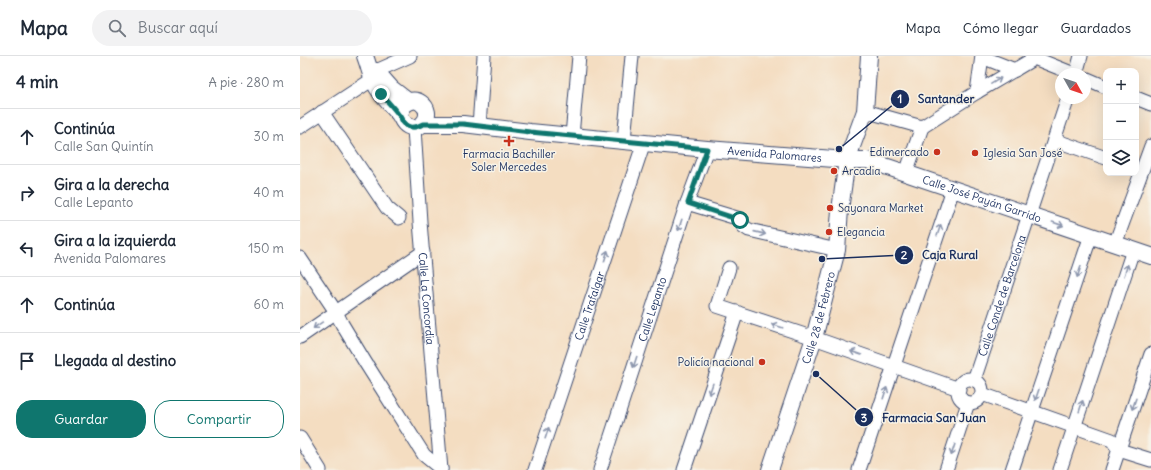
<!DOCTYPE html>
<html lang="es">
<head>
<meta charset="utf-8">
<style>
	body { margin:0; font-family:Delius,sans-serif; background:#f2f2f3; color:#1f2937 }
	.controls { position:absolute; right:12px; top:12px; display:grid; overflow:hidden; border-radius:8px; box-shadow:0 4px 16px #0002 }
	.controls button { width:36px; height:36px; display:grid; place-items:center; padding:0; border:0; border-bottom:1px solid #e0e1e3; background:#fff; color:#1f2937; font:20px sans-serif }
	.compass { position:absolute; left:755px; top:12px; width:36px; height:36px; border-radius:50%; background:#fff; box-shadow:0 4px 16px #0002; rotate:130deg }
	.stop { position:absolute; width:12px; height:12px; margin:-9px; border:3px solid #0f766e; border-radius:50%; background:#fff }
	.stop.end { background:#0f766e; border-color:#fff; box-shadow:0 1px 4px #0008 }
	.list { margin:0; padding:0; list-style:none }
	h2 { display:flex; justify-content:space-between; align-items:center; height:52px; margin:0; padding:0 16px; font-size:17px }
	h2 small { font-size:13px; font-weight:400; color:#747a83 }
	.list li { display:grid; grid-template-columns:26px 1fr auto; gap:12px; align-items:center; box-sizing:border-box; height:56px; padding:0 16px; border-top:1px solid #e0e1e3 }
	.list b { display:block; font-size:15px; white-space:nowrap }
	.list p { margin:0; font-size:13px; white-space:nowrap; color:#747a83 }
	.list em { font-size:13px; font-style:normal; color:#747a83 }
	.actions { display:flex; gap:8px; padding:12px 16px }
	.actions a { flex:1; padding:9px 0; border:1px solid #0f766e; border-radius:16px; text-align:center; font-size:14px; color:#0f766e }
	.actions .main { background:#0f766e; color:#fff }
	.icon { flex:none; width:22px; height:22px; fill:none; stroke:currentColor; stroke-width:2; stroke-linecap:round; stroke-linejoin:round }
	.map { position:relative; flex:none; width:851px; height:414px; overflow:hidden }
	header { display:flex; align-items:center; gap:24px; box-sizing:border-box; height:56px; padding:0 20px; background:#fff; border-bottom:1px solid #e0e1e3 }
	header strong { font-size:19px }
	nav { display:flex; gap:22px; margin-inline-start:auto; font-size:14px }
	.search { width:280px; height:36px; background:#f2f2f3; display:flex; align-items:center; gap:10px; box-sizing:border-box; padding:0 14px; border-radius:22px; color:#747a83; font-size:15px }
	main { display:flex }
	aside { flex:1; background:#fff }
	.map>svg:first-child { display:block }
</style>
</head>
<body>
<header>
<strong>Mapa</strong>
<div class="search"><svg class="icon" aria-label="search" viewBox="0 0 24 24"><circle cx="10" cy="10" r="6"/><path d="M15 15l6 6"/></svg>Buscar aquí</div>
<nav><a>Mapa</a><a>Cómo llegar</a><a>Guardados</a></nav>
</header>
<main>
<aside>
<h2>4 min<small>A pie · 280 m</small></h2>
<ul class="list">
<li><svg class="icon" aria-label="ahead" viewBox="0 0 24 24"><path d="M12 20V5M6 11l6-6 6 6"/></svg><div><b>Continúa</b><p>Calle San Quintín</p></div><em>30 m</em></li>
<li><svg class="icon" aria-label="right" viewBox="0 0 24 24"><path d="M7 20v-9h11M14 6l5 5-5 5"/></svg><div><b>Gira a la derecha</b><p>Calle Lepanto</p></div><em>40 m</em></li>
<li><svg class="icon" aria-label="left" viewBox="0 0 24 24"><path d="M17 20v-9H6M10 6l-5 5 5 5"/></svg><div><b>Gira a la izquierda</b><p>Avenida Palomares</p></div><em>150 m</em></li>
<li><svg class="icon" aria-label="ahead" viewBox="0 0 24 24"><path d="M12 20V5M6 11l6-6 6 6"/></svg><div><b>Continúa</b></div><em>60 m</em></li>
<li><svg class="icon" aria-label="arrive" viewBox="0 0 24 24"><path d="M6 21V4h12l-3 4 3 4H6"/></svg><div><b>Llegada al destino</b></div></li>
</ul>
<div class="actions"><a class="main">Guardar</a><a>Compartir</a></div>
</aside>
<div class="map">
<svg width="851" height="414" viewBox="0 0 851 414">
	<rect width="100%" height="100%" fill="#f7f3e8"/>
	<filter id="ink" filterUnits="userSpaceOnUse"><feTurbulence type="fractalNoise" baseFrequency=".025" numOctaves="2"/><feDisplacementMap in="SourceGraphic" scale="8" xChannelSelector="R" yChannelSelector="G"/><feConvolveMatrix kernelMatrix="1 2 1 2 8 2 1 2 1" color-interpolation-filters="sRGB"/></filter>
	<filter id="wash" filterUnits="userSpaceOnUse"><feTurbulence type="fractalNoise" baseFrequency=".012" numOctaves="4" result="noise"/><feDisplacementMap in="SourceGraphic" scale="16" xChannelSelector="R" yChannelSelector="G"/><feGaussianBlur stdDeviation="0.9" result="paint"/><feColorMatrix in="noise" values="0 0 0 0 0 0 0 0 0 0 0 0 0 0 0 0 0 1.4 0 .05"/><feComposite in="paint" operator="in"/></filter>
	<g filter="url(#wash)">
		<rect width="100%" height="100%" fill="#f4ddc1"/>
	</g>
	<g filter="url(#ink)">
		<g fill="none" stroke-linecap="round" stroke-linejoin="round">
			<g stroke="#3c496d" stroke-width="15">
				<g id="minor">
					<polyline points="682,1 715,14"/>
					<polyline points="734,2 774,18"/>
					<polyline points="76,15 110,0"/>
					<polyline points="776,18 781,0"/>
					<polyline points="785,22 806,31"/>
					<polyline points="677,36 682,0"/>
					<polyline points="836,42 851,48"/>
					<polyline points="565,55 622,71 677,36 738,0"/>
					<polyline points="22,56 87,152 99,162"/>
					<polyline points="179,70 184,0"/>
					<polyline points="0,71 73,23"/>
					<path id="s1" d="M114 72 120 166 141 414"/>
					<polyline points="272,80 279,0"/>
					<polyline points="324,84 332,0"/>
					<polyline points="754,84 806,102"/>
					<polyline points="606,117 622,71"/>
					<polyline points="387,147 440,163 443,170 449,174 537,194"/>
					<polyline points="815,188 851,90"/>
					<polyline points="0,202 36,256 42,268 65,306 124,399 141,413"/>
					<polyline points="429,212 417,250 514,282 659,333"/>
					<polyline points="0,281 123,196"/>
					<circle cx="670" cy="335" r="12"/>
					<path id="s2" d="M674 324 768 42"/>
					<polyline points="682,338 812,384 819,394 851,404"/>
					<polyline points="0,382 20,414"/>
					<path id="s3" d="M235 414 344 86"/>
					<path id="s4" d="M300 414 387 147 407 93"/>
					<polyline points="384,414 437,256"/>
					<polyline points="559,414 653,133"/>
					<polyline points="646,414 668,347"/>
					<polyline points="712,414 791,179"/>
					<polyline points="760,414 833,194"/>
					<polyline points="812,414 851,298"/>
				</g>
			</g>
			<g stroke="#3c496d" stroke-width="18">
				<g id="tertiary">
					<path d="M65 0C68 8 70 16 73 24 79 37 89 47 99 58 102 62 102 67 108 70 122 77 135 57 121 47 111 40 101 49 100 60"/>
					<polyline points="76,15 91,32 109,46"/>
					<path id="s5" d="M123 68H163L230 76 407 93 547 104H567L851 200"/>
					<path id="s6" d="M470 414 514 282 537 194 540 154 547 104 565 55 569 0"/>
				</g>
			</g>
			<use href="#minor" stroke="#fff" stroke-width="13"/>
			<use href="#tertiary" stroke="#fff" stroke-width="16"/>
		</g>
		<defs><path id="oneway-shaft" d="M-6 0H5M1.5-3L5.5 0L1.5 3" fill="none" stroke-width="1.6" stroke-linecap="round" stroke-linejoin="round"/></defs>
		<g stroke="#8d97ae">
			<use href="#oneway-shaft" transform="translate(696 25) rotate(-31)"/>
			<use href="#oneway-shaft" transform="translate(758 168) rotate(19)"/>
			<use href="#oneway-shaft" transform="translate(380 169) rotate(108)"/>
			<use href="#oneway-shaft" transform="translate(639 174) rotate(-72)"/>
			<use href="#oneway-shaft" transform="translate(460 177) rotate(13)"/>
			<use href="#oneway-shaft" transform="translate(306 200) rotate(-72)"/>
			<use href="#oneway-shaft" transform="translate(826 214) rotate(-72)"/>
			<use href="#oneway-shaft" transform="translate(779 216) rotate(109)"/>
			<use href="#oneway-shaft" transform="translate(18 269) rotate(145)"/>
			<use href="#oneway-shaft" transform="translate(477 270) rotate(-162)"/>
			<use href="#oneway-shaft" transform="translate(556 297) rotate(-161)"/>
			<use href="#oneway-shaft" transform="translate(335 306) rotate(108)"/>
			<use href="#oneway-shaft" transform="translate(411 333) rotate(109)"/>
			<use href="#oneway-shaft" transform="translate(585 337) rotate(-72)"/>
			<use href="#oneway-shaft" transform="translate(737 339) rotate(109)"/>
			<use href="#oneway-shaft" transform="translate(834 348) rotate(109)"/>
			<use href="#oneway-shaft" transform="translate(781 350) rotate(-72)"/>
			<use href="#oneway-shaft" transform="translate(247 377) rotate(-72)"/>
			<use href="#oneway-shaft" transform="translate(653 394) rotate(108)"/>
		</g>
	</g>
	<g fill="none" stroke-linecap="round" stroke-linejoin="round" filter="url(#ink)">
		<path stroke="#0f766e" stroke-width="5" d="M81 38C87 45 93 51 98 58 101 60 101 63 103 66 108 73 116 72 123 68H163L230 76 407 93 388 147 440 164"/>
	</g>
	<g fill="#c8321e" stroke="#f7f3e8" stroke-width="1.5">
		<path d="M207 79h4v4h4v4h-4v4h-4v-4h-4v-4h4z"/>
		<circle cx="637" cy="96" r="4"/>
		<circle cx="675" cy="97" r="4"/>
		<circle cx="534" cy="115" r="4"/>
		<circle cx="530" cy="152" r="4"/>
		<circle cx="529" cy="176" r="4"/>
		<circle cx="462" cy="306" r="4"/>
	</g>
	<g text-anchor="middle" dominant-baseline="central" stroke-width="3" stroke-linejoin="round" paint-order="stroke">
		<g font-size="11" fill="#1b2f5e" stroke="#f7f3e8" text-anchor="start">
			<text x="629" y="96" text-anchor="end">Edimercado</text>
			<text x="683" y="97">Iglesia San José</text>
			<text x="209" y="98" text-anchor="middle">Farmacia Bachiller<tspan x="209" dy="13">Soler Mercedes</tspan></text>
			<text x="542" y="115">Arcadia</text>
			<text x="538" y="152">Sayonara Market</text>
			<text x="537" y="176">Elegancia</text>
			<text x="454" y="306" text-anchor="end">Policía nacional</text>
		</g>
		<g font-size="11" fill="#1b2f5e" stroke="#f7f3e8">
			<text stroke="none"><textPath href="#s5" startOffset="353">Avenida Palomares</textPath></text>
			<text stroke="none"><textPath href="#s5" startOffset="567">Calle José Payán Garrido</textPath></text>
			<text stroke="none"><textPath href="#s2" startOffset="89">Calle Conde de Barcelona</textPath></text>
			<text stroke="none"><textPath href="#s1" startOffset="171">Calle La Concordia</textPath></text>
			<text stroke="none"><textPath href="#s3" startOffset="173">Calle Trafalgar</textPath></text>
			<text stroke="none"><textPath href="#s4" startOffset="169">Calle Lepanto</textPath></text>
			<text stroke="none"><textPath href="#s6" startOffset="160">Calle 28 de Febrero</textPath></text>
		</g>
	</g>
	<path fill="none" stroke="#1b2f5e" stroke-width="1.5" d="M539 93L600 43M522 203L604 199M516 318L564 361"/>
	<g fill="#1b2f5e" stroke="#f7f3e8" stroke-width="1.5">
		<circle cx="539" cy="93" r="4"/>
		<circle cx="522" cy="203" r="4"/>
		<circle cx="516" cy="318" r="4"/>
		<circle cx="600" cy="43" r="10"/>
		<circle cx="604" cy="199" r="10"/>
		<circle cx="564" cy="361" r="10"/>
	</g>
	<g font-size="12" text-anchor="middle" font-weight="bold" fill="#fff">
		<text x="600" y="47">1</text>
		<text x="604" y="203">2</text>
		<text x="564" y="366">3</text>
	</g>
	<g font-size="12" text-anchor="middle" font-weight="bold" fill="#1b2f5e" stroke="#f7f3e8" stroke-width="3" stroke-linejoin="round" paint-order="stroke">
		<text x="646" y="47">Santander</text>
		<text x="650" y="203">Caja Rural</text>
		<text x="634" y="366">Farmacia San Juan</text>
	</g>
</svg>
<div class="controls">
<button>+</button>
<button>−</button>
<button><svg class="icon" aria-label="layers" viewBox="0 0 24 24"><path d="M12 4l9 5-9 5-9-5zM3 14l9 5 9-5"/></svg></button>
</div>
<svg class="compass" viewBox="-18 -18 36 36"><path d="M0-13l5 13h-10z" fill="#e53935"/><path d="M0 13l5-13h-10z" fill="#747a83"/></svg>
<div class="stop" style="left:440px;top:164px"></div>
<div class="stop end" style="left:81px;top:38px"></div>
</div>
</main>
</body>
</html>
